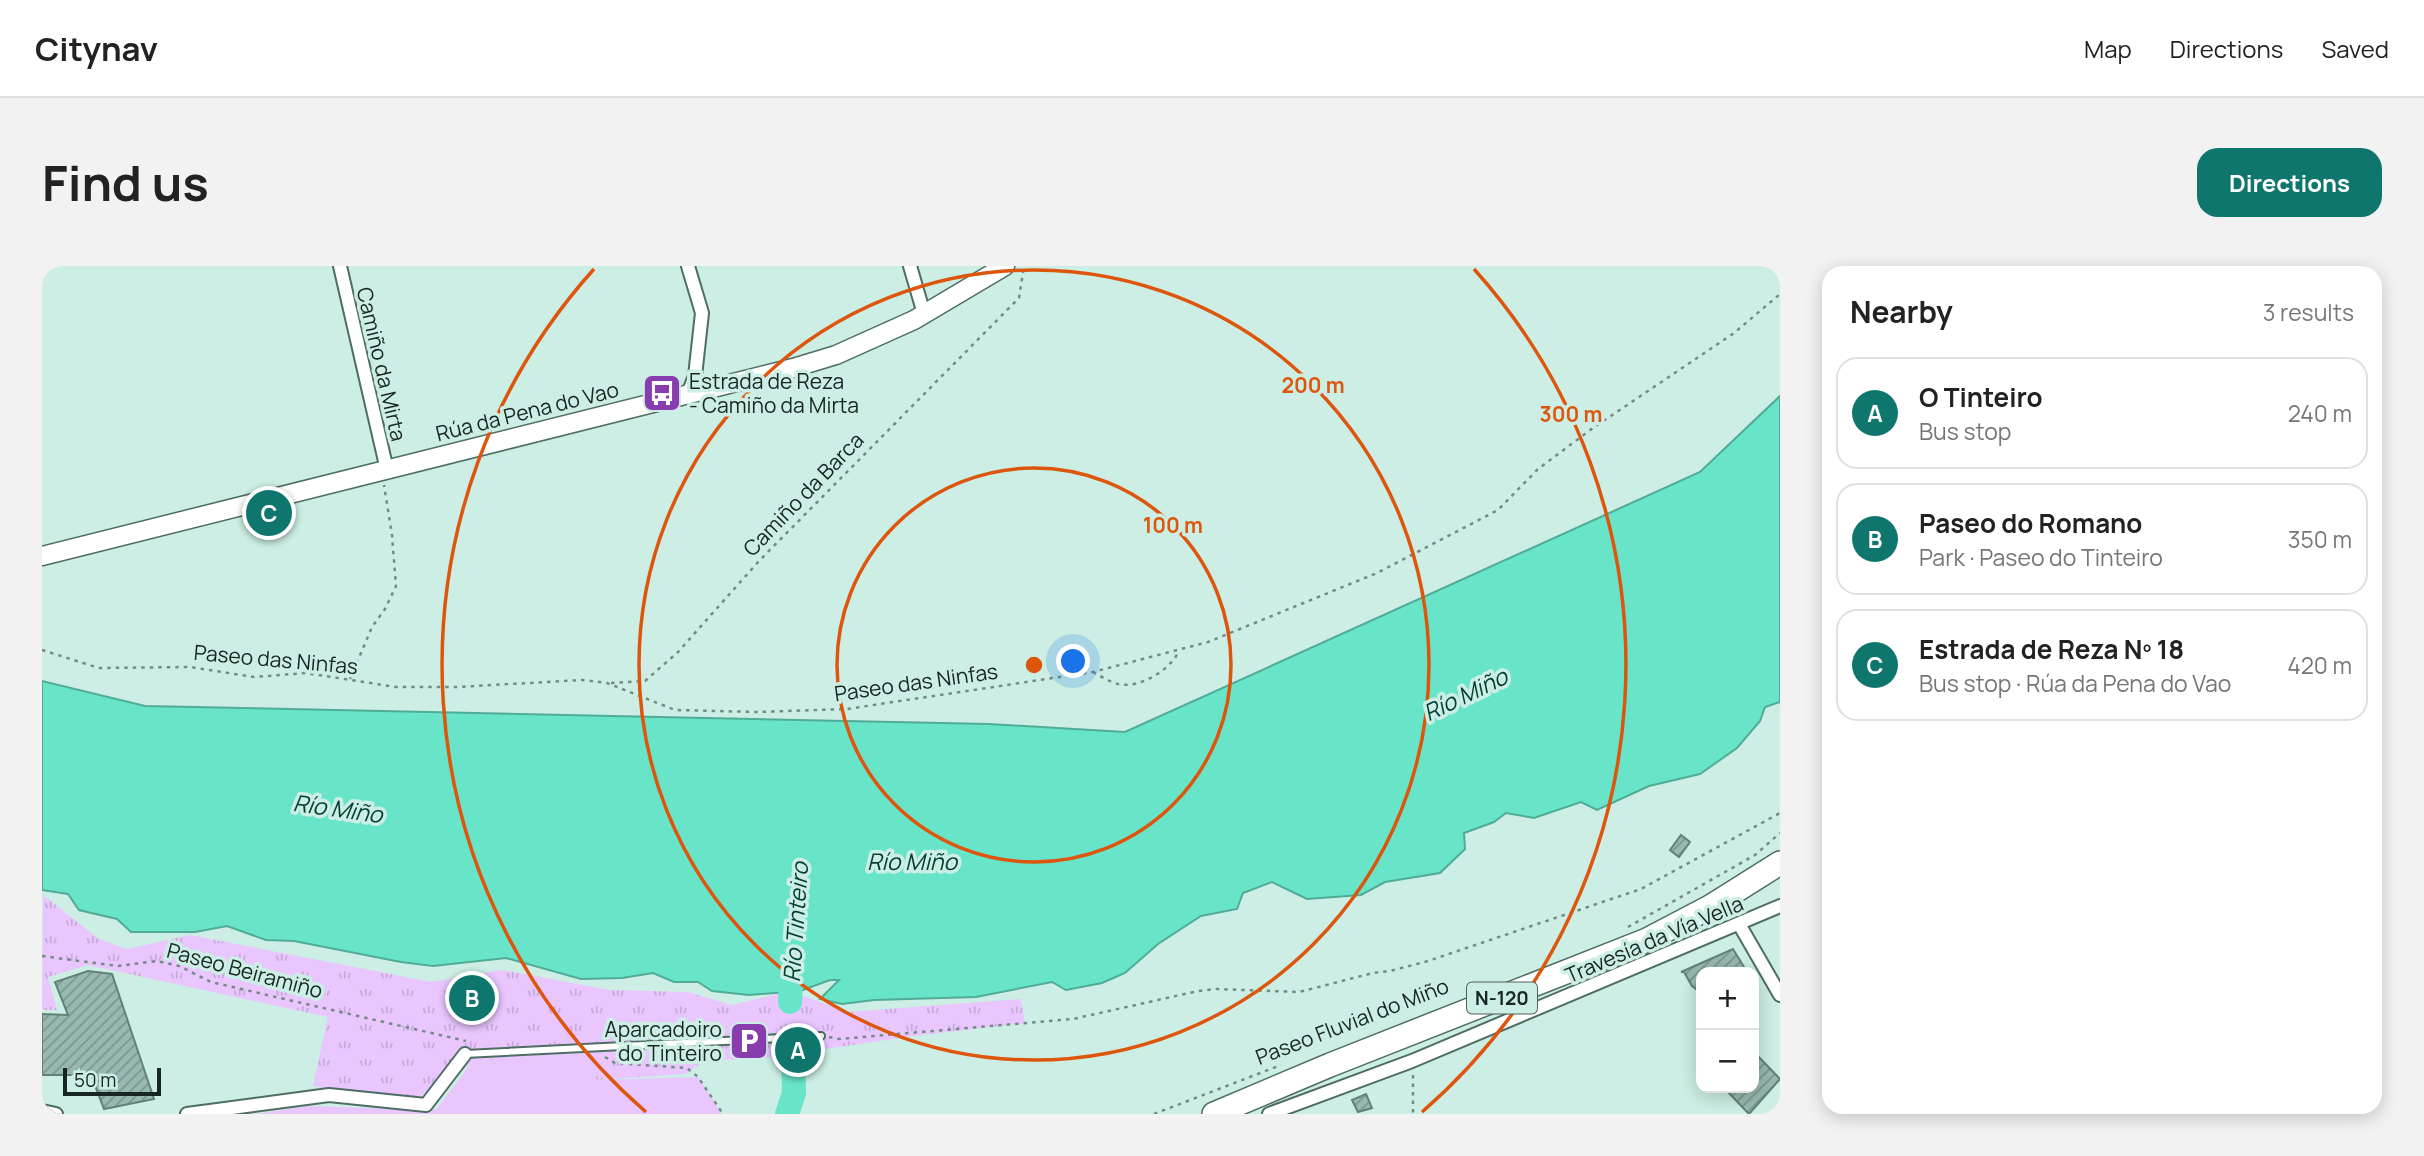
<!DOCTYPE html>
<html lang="en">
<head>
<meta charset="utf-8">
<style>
	body { margin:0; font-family:Manrope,sans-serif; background:#f2f2f2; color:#222 }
	.controls { position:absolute; right:21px; bottom:21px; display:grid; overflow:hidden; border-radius:14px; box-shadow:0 4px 18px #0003 }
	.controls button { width:63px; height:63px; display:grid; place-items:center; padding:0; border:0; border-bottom:2px solid #e0e0e0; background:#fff; color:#222; font:35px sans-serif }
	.scale { position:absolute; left:21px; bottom:18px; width:98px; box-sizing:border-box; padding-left:7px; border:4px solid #182522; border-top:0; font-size:19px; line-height:24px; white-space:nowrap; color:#182522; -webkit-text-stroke:5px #cceee4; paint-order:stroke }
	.you { position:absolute; left:1032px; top:396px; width:24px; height:24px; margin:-18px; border:5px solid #fff; border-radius:50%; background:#1a73e8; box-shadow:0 0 0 10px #1a73e833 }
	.badge { display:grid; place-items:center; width:46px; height:46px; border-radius:50%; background:#0f766e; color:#fff; font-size:23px; font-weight:700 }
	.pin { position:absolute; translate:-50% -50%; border:4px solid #fff; box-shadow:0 2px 7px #0006 }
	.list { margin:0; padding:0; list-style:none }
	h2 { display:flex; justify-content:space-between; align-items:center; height:91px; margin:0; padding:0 28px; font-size:30px }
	h2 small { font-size:23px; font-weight:400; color:#767676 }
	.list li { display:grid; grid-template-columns:46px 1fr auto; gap:21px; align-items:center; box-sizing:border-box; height:112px; margin:0 14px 14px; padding:0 14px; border:2px solid #e0e0e0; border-radius:21px }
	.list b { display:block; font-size:26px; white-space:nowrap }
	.list p { margin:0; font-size:23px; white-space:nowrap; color:#767676 }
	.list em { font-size:23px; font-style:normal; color:#767676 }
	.map { position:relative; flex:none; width:1738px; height:848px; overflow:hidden; border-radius:21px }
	header { display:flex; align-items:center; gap:42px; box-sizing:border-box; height:98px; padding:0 35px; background:#fff; border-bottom:2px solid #e0e0e0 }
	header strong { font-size:33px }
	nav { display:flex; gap:38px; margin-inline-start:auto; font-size:24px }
	.intro { display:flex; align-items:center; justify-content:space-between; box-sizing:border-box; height:168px; padding:0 42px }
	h1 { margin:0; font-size:49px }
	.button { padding:18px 32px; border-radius:21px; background:#0f766e; color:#fff; font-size:24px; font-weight:700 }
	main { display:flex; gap:42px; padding:0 42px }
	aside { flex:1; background:#fff; border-radius:21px; box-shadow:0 4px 18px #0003 }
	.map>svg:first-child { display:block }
</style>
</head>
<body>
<header>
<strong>Citynav</strong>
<nav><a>Map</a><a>Directions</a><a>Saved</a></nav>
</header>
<div class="intro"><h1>Find us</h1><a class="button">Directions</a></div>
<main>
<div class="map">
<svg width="1738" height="848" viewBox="0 0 1738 848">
	<defs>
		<pattern id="park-tufts" width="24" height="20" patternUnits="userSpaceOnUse" patternTransform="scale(1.75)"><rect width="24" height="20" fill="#e9c6fe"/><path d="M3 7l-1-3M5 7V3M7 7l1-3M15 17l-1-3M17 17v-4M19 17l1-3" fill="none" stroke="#c7aad9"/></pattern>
		<pattern id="building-hatch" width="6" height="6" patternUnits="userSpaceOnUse" patternTransform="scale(1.75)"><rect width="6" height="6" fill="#98b9b0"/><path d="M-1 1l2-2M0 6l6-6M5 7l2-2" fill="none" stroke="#7b968f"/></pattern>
	</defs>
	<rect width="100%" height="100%" fill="#cceee4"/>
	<polygon fill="#e9c6fe" points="546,787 556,814 656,811 680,848 213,848 265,840 394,844 431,795"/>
	<polygon fill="url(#park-tufts)" points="1,629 57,673 85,683 148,669 389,716 460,704 567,724 646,726 690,739 748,725 805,746 979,733 983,757 864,771 723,792 663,795 643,808 555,814 545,787 431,795 409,815 386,825 371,836 271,820 286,751 46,699 6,711 15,744 0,744"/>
	<polygon fill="#68e5c9" stroke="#50ab97" stroke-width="2" points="1738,130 1738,436 1723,441 1718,455 1695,482 1658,508 1607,520 1555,544 1539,536 1492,552 1464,547 1452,556 1422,567 1423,583 1398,607 1343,616 1319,629 1265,633 1230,616 1201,627 1195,643 1159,650 1116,678 1083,707 1060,717 1024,724 1010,716 934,731 832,734 800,738 778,733 797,714 788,714 758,725 707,729 670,725 656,716 632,716 611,707 580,712 539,713 464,692 391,700 359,696 252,675 224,674 185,660 153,666 89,666 75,653 37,644 26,628 0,624 0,415 103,440 947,458 1083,466 1658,206"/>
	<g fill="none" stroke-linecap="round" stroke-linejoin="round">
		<g stroke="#68e5c9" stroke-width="24">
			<polyline points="748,736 750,692"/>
			<polyline points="745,848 752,827 751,792"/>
		</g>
	</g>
	<g fill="url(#building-hatch)" stroke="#628178" stroke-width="2">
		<polygon points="1639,569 1648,576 1637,591 1628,584"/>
		<polygon points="1691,683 1705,706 1659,706 1659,727 1650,720 1642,706 1639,706"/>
		<polygon points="46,705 70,708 112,833 62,843 49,809 0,809 0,748 26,749 13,716"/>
		<polygon points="1712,786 1738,813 1707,848 1682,822 1712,822"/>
		<polygon points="1324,828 1330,842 1316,846 1310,834"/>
	</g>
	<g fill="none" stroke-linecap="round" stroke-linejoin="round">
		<g stroke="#4e6d64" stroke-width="10">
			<polyline id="lane" points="423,788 779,770"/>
		</g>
		<g stroke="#4e6d64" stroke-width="16">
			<g id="street">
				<polyline points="298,0 345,204"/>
				<polyline points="868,0 882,48"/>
				<polyline points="646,128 653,110 660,47 646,0"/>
				<polyline points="1697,658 1738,729"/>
				<polyline points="0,845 14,848"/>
				<polyline points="145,848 287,829 384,839 423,788"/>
				<polyline points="1227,848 1370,795 1738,640"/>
			</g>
		</g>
		<g stroke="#4e6d64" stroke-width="21">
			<polyline id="secondary" points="0,290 751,102 794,89 872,54 963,0"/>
		</g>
		<g stroke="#4e6d64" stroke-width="26">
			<polyline id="highway" points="1172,848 1288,799 1605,674 1668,641 1738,597"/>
		</g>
		<g stroke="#748b85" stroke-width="2.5" stroke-dasharray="3.5 5" stroke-linecap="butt">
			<polyline points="0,384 57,402 148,401 212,411 264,407 354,421 414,421 541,414 565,417 633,444 716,446 805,443 1051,406 1166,376 1335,307 1456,244 1496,203 1551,162 1692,67 1738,28"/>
			<path d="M1051 406C1058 410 1068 416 1076 418 1098 423 1128 404 1137 385"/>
			<polyline points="308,413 330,361 343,343 354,320 350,269 342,219"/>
			<polyline points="569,417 603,415 636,386 717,295 977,32 982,0"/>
			<polyline points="1586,661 1713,589 1738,567"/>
			<polyline points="0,690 76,700 115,695 137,700 169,716 424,775"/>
			<polyline points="787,771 797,773 1031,753 1156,725 1174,723 1257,726 1331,707 1348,705 1386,695 1599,623 1738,547"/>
			<polyline points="563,791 573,797 645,802 656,811 681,848"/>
			<polyline points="1371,809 1371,848"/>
			<polyline points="1112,848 1239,799"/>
		</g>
		<use href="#lane" stroke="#fff" stroke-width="6"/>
		<use href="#street" stroke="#fff" stroke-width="12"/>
		<use href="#secondary" stroke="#fff" stroke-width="18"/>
		<use href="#highway" stroke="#fff" stroke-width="23"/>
	</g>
	<g fill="none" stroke="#de560d" stroke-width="3.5">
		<circle cx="992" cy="399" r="197"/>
		<circle cx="992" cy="399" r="395"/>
		<path d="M604 846A592 592 0 0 1 552 3M1432 3A592 592 0 0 1 1380 846"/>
	</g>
	<defs>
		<g id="bus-square" transform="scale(2.0125)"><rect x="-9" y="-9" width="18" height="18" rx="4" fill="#883cae" stroke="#cceee4"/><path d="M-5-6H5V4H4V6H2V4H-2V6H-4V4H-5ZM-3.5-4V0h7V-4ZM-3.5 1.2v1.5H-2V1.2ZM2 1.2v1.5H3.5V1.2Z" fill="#fff"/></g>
		<g id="parking-square" transform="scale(2.0125)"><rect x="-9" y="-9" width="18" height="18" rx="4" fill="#883cae" stroke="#cceee4"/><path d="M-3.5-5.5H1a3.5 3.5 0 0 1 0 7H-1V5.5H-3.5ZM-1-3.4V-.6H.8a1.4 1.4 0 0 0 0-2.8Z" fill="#fff"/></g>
	</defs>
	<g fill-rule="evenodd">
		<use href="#bus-square" x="620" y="127"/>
		<use href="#parking-square" x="707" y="775"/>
	</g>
	<g text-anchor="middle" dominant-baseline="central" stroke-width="7" stroke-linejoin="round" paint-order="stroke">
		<rect fill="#cceee4" stroke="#4e615c" stroke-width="2" x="1425" y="716.5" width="70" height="31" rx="5"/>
		<g font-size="19" font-weight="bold" fill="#182522">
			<text x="1460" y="732">N-120</text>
		</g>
		<g font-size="21" fill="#182522" stroke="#cceee4">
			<text transform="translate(340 98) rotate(77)">Camiño da Mirta</text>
			<text transform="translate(485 145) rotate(-14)">Rúa da Pena do Vao</text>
			<text transform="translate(761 228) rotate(-46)">Camiño da Barca</text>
			<text transform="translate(234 393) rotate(5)">Paseo das Ninfas</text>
			<text transform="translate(874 416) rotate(-8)">Paseo das Ninfas</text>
			<text transform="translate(1612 673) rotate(-23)">Travesía da Vía Vella</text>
			<text transform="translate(203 704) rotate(15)">Paseo Beiramiño</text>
			<text transform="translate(1310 755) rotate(-21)">Paseo Fluvial do Miño</text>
		</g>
		<g font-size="21" fill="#182522" stroke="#cceee4" text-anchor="start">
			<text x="647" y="115">Estrada de Reza<tspan x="647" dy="24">- Camiño da Mirta</tspan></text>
			<text x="680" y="763" text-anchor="end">Aparcadoiro<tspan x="680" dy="24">do Tinteiro</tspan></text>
		</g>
		<g font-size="23" font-style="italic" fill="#033f34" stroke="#cceee4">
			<text transform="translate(1423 428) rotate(-26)">Río Miño</text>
			<text transform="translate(296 542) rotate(8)">Río Miño</text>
			<text x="870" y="595">Río Miño</text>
			<text transform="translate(753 656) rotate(-86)">Río Tinteiro</text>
		</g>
	</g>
	<circle cx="992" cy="399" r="10" fill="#de560d" stroke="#cceee4" stroke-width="3.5"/>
	<g font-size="21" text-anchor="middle" font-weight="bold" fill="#de560d" stroke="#cceee4" stroke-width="7" stroke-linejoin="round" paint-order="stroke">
		<text x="1271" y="127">200 m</text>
		<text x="1529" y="156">300 m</text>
		<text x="1131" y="267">100 m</text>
	</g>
</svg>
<div class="controls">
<button>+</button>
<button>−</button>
</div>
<div class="scale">50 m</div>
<div class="you"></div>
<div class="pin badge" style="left:756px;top:784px">A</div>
<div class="pin badge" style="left:430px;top:732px">B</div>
<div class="pin badge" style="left:227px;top:247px">C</div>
</div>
<aside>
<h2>Nearby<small>3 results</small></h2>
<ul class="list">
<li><span class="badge">A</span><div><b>O Tinteiro</b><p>Bus stop</p></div><em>240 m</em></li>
<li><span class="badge">B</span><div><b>Paseo do Romano</b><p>Park · Paseo do Tinteiro</p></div><em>350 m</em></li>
<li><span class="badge">C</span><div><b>Estrada de Reza Nº 18</b><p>Bus stop · Rúa da Pena do Vao</p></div><em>420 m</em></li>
</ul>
</aside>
</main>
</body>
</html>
